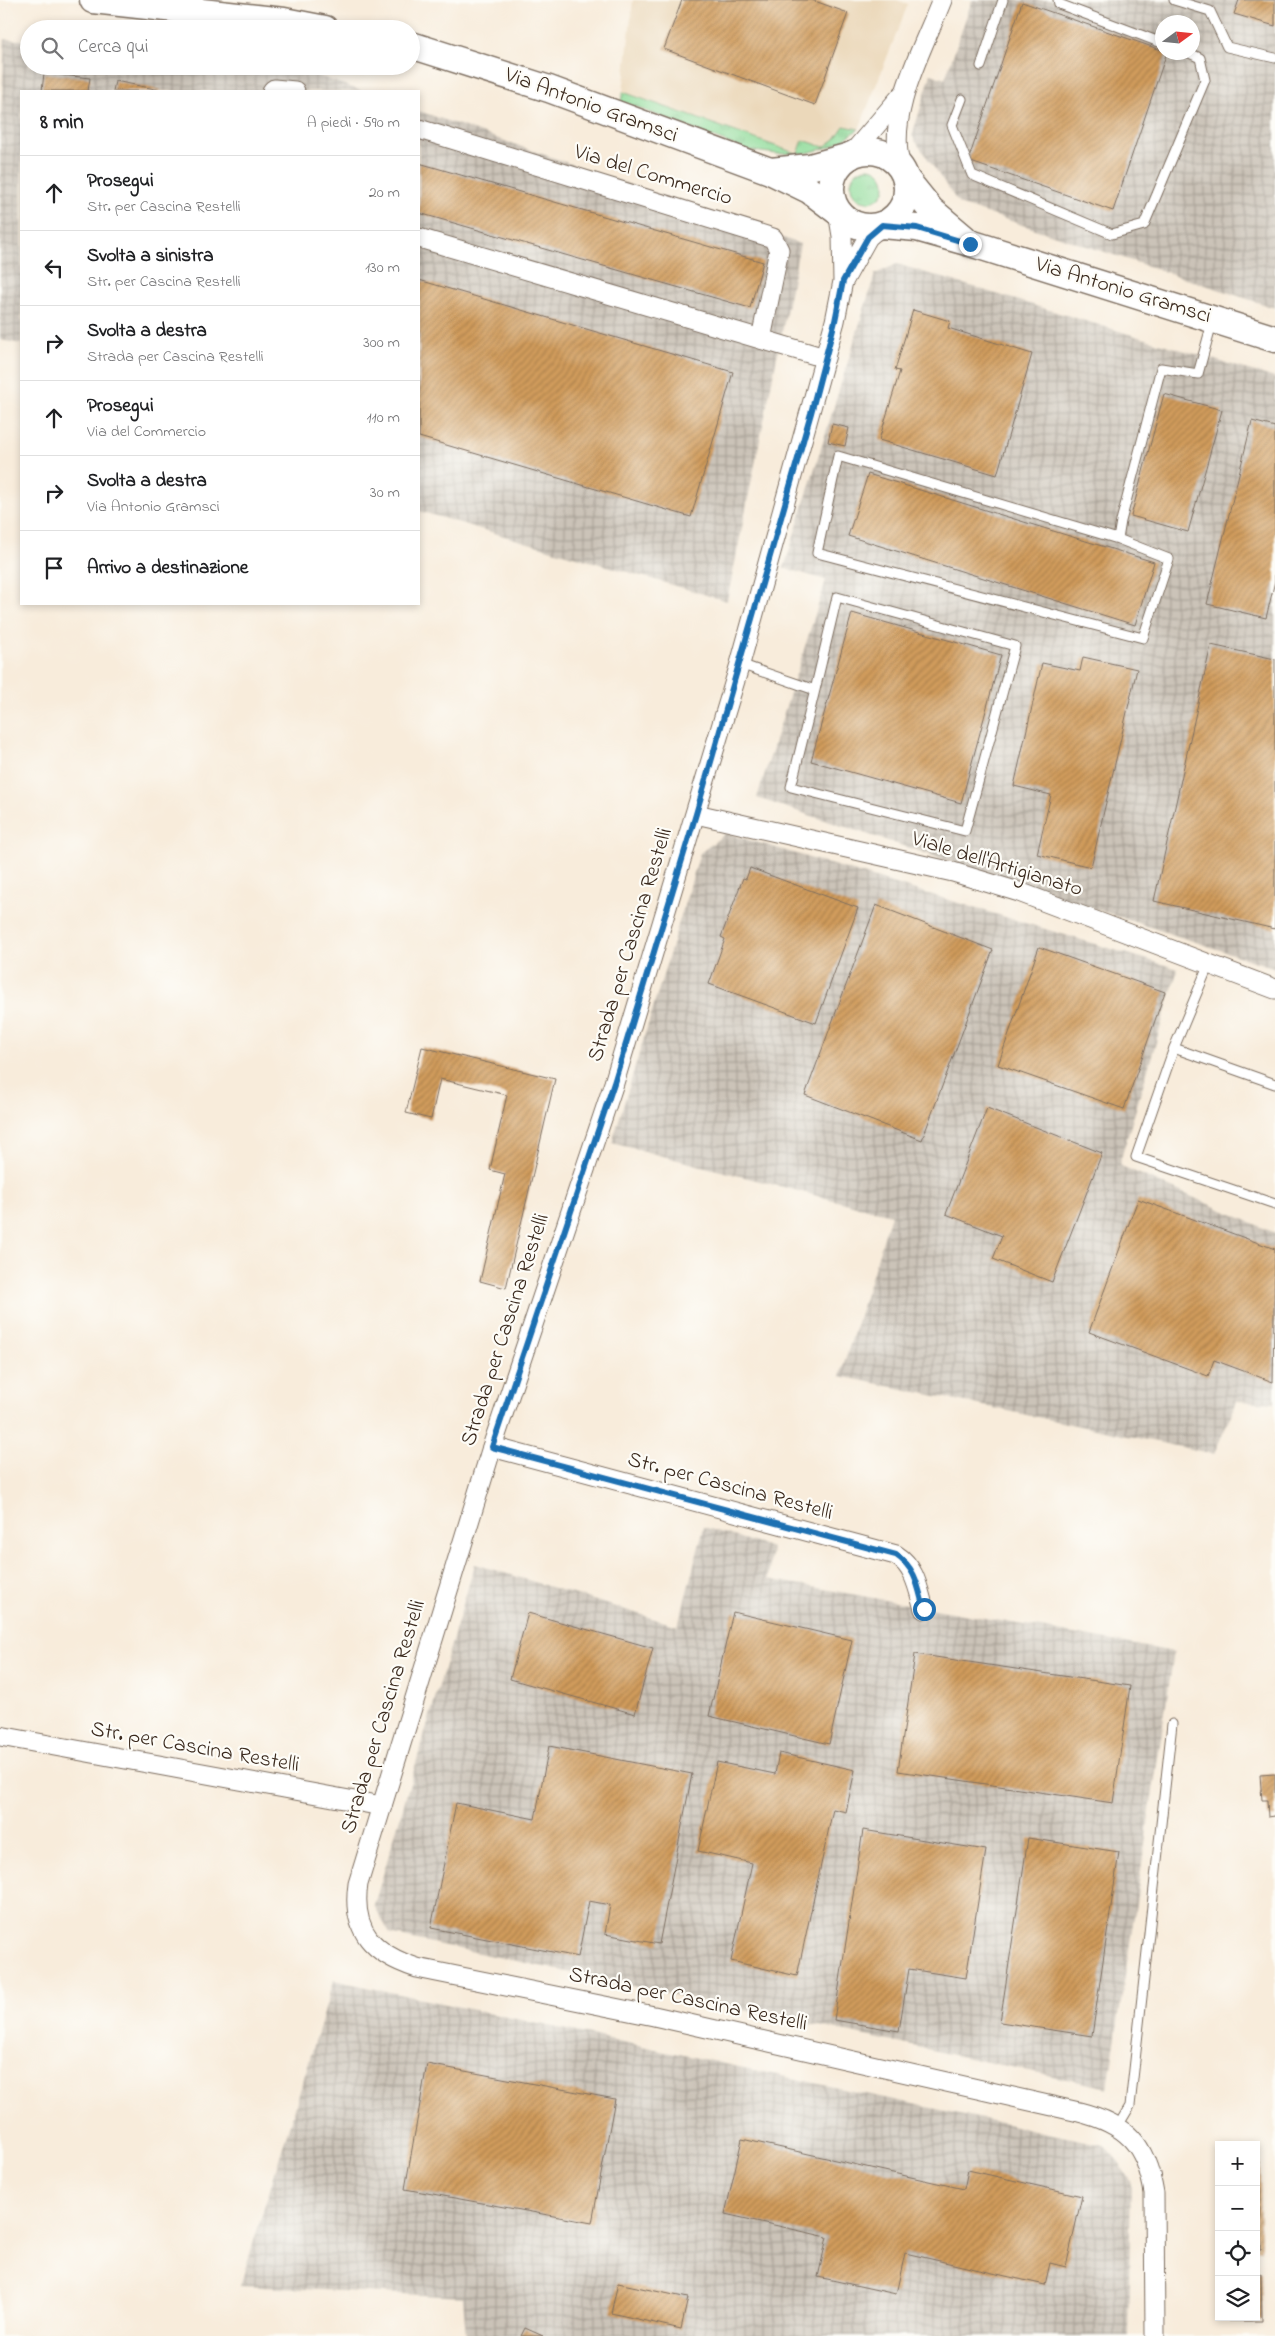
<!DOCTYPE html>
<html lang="it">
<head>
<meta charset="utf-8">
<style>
	body { margin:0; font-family:"Indie Flower",sans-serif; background:#f2f2f2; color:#202124 }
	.controls { position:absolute; right:15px; bottom:15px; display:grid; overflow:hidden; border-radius:0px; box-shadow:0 2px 8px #0003 }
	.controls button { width:45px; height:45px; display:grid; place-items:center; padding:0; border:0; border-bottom:1px solid #e0e0e0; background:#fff; color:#202124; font:25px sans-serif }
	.compass { position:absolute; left:1155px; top:15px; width:45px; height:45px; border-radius:50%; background:#fff; box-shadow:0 2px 8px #0003; rotate:75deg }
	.stop { position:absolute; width:15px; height:15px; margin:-11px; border:4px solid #1f6fb2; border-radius:50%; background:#fff }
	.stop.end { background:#1f6fb2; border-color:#fff; box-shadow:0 1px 5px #0008 }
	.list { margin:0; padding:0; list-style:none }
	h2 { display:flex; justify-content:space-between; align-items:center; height:65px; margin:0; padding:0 20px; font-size:21px }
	h2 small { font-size:16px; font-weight:400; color:#757577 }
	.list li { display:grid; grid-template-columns:32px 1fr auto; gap:15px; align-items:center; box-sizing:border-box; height:75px; padding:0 20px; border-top:1px solid #e0e0e0 }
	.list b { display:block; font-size:19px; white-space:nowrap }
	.list p { margin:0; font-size:16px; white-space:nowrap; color:#757577 }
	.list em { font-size:16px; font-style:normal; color:#757577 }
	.icon { flex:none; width:28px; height:28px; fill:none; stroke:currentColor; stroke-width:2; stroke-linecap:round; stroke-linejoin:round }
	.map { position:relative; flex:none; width:1275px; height:2336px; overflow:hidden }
	.search { position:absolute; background:#fff; box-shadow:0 2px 8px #0003; left:20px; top:20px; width:400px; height:55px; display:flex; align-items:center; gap:12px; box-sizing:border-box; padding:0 18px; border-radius:28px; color:#757577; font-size:19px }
	.panel { position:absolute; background:#fff; box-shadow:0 2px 8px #0003; left:20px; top:90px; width:400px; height:515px; border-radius:0px }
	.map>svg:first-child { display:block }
</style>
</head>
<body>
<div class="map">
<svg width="1275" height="2336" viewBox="0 0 1275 2336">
	<defs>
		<pattern id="industrial-grid" width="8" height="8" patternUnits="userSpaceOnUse" patternTransform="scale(1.25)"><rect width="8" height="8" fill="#cbc3b8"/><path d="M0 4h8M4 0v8" fill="none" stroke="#a69f95"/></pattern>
		<pattern id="grass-tufts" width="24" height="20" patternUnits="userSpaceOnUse" patternTransform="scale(1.25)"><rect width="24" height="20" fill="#8edb99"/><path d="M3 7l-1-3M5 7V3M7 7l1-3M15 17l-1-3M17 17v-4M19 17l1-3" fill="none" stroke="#7bbc83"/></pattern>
		<pattern id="building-hatch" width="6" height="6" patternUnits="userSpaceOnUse" patternTransform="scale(1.25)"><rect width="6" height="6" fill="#d09b5c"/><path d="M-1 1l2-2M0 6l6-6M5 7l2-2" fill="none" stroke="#aa7f4b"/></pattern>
	</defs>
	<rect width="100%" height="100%" fill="#fdfcf7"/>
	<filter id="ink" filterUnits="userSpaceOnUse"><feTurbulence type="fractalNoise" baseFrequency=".02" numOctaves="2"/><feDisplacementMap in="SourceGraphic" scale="10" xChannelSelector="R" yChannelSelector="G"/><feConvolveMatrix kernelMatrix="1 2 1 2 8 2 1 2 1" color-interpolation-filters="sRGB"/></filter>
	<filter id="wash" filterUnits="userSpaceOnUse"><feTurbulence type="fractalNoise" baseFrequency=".0096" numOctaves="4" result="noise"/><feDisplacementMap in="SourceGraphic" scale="20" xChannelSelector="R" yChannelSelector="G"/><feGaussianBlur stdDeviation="1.12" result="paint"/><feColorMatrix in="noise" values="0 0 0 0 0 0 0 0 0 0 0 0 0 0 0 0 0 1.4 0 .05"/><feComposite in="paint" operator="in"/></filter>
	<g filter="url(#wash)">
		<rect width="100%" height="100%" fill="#f8ecdb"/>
		<polygon fill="#ebd8ba" points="633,0 897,0 908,4 859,129 844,126 835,139 824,147 799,154 623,92"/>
		<g fill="url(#industrial-grid)" fill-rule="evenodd">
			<path d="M972 0H1275V308L959 204 912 136 931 74 945 79ZM1162 22H1192V52H1162Z"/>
			<polygon points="5,39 29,41 29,66 290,66 362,91 21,91 21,344 0,340 0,131"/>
			<polygon points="419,111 800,244 727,601 419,511"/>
			<polygon points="897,264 1275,378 1275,968 757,798 826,580 784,568 875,274"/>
			<polygon points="726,833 1178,969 1119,1165 1275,1233 1275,1403 1237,1401 1214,1454 840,1376 891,1215 612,1143 700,853"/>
			<polygon points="704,1527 772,1548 768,1579 1174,1652 1108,2088 390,1934 374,1905 475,1564 678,1626"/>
			<polygon points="334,1980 1104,2145 1119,2162 1131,2183 1128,2336 466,2336 463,2297 240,2286"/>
		</g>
		<g fill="url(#grass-tufts)" stroke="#64825c">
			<polygon points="623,92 798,154 803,140 824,147 835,139 844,126 859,129 833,146 807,153 777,154 746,150 621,101"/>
			<circle cx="868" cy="185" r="17"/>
		</g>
		<g id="blocks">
			<g fill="url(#building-hatch)">
				<polygon points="682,0 812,0 848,13 815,105 664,49"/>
				<polygon points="1239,0 1275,0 1275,26 1234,14"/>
				<polygon points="1022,2 1167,52 1113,211 968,161"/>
				<polygon points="44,73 90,78 88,91 42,91"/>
				<polygon points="115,81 160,90 160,91 113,91"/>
				<polygon points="419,163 763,262 750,308 419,213"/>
				<polygon points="419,280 733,372 691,517 419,437"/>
				<polygon points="913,310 950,321 948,328 1032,354 997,475 879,440 900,371 895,370"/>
				<polygon points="1164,394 1222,410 1188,532 1131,516"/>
				<polygon points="1252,421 1275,427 1275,581 1266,618 1207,604"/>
				<polygon points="832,424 849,428 845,446 828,442"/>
				<polygon points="868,474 1154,562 1135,625 848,536"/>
				<polygon points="852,613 1001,655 961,803 811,761"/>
				<polygon points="1211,645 1275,659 1275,929 1154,901"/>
				<polygon points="1083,657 1137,669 1091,867 1037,854 1051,795 1014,786 1042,663 1080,671"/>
				<polygon points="750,868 858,908 816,1023 709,984 725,939 721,937 743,878 746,879"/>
				<polygon points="876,905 993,950 922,1140 805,1095"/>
				<polygon points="1039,947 1165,992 1124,1109 998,1065"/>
				<polygon points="422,1047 555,1079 506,1288 480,1281 505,1174 490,1170 507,1095 440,1079 431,1119 406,1113"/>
				<polygon points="987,1108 1102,1153 1052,1282 993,1259 1002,1236 946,1214"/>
				<polygon points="1138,1199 1275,1249 1273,1382 1214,1360 1208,1376 1089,1332"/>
				<polygon points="733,1612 852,1640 829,1744 709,1716"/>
				<polygon points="528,1613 653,1648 635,1714 510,1679"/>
				<polygon points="915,1654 1130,1686 1113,1803 898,1771"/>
				<polygon points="549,1746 692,1774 659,1944 605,1934 610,1905 589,1901 578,1957 431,1928 456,1803 535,1819"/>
				<polygon points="779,1753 855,1770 846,1812 833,1809 797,1976 731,1961 752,1863 698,1851 717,1762 775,1774"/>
				<polygon points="1275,1774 1275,1816 1268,1817 1267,1800 1262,1800 1260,1775"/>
				<polygon points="863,1830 986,1850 966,1978 909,1969 899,2031 834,2020"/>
				<polygon points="1028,1838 1119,1852 1092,2036 1000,2022"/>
				<polygon points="427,2064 615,2099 592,2223 405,2189"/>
				<polygon points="742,2139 964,2189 968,2170 1082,2196 1066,2267 1050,2263 1045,2285 905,2253 896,2294 818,2277 827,2237 725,2214"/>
				<polygon points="1260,2162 1261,2250 1256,2250 1256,2163"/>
				<polygon points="1256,2273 1261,2273 1262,2321 1228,2321 1228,2317 1256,2317"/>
				<polygon points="618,2283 688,2298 681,2329 611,2313"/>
				<polygon points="525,2328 543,2336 521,2336"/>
			</g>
		</g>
	</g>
	<g filter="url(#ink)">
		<use href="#blocks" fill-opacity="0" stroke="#7d6e60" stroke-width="1"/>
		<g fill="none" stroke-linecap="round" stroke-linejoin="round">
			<g stroke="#7d6e60" stroke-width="11">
				<g id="lane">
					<polyline points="1058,0 1059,4 1162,43"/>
					<polyline points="1174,0 1210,11 1227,47 1275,58"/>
					<polyline points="981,66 1003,0"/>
					<polyline points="962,99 952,125 972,175 1112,234 1144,225 1205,80 1200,58 1187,52"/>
					<polyline points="1118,539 838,456 817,553 1143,638 1169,559 1118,539 1121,521 1161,368 1198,374 1212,323"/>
					<polyline points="740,664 815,690 837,597 1015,646 965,831 791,787 815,690"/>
					<polyline points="1209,964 1174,1048 1136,1157 1275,1204"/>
					<polyline points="1174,1048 1275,1084"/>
					<polyline points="1118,2126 1130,2106 1172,1724"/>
				</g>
			</g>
			<g stroke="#7d6e60" stroke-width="21">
				<g id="street">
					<polyline points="272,91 274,89 295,91"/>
					<polyline points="419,129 773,238 779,250 761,339"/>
					<polyline points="850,156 902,95"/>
					<path d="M901 167C885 114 923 49 942 0"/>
					<path d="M838 212 842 236 843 281 835 321 740 664 614 1083 492 1447 358 1884C351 1932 374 1954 417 1968L654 2016 1079 2112C1127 2124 1146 2144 1154 2193L1155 2336"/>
					<polyline points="419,238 825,358"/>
					<polyline points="844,280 868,237 882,225"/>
					<polyline points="696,814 953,872 1019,892 1275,989"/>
					<path d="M492 1447 896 1555C915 1567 918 1588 924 1609"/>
					<polyline points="0,1736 382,1806"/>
				</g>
			</g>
			<g stroke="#7d6e60" stroke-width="29">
				<g id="secondary">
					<polyline points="93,0 284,21 325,29"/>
					<polyline points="411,45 549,89 770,171 809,190 838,212"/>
					<circle cx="869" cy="189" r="38"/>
					<polyline points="771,171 810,167 850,156"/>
					<polyline points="906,179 931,210 964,238"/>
					<polyline points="882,225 917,228 970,243 1275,339"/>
				</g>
			</g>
			<use href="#lane" stroke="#fff" stroke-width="9"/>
			<use href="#street" stroke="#fff" stroke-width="19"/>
			<use href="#secondary" stroke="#fff" stroke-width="26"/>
		</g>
	</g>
	<g fill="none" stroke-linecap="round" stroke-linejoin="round" filter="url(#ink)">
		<path stroke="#1f6fb2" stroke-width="6" d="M924 1609C918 1587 916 1568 896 1555L492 1447 614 1083 696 814 811 413 835 321 843 281 868 237 882 225 917 228 970 244"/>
	</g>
	<g text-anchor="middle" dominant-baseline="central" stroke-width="4.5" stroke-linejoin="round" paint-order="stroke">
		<g font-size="22" fill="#3b2a1e" stroke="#fdfcf7">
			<text transform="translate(591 106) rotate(20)">Via Antonio Gramsci</text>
			<text transform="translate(653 176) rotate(17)">Via del Commercio</text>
			<text transform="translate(1123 291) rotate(17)">Via Antonio Gramsci</text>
			<text transform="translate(997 865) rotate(17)">Viale dell'Artigianato</text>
			<text transform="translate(631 945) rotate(-73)">Strada per Cascina Restelli</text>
			<text transform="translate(506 1330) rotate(-72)">Strada per Cascina Restelli</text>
			<text transform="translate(730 1487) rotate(15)">Str. per Cascina Restelli</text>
			<text transform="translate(384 1717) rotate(-73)">Strada per Cascina Restelli</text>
			<text transform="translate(195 1748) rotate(10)">Str. per Cascina Restelli</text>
			<text transform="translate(688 2000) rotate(12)">Strada per Cascina Restelli</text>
		</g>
	</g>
</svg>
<div class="controls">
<button>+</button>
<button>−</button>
<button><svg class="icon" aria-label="locate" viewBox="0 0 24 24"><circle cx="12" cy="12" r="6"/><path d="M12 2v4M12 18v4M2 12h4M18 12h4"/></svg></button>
<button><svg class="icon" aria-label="layers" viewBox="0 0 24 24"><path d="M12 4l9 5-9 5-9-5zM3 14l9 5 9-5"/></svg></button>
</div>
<svg class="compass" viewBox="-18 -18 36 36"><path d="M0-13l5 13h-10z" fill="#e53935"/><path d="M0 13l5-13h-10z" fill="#757577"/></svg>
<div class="stop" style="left:924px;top:1609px"></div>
<div class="stop end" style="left:970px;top:244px"></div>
<div class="search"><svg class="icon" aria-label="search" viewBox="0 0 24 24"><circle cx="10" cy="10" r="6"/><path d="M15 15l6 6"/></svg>Cerca qui</div>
<section class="panel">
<h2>8 min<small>A piedi · 590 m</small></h2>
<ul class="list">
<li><svg class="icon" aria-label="ahead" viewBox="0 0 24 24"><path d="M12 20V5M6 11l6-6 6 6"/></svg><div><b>Prosegui</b><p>Str. per Cascina Restelli</p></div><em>20 m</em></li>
<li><svg class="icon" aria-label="left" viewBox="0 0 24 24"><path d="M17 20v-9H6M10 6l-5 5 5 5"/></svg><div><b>Svolta a sinistra</b><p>Str. per Cascina Restelli</p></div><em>130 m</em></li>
<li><svg class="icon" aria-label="right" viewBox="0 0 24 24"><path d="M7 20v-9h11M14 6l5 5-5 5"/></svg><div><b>Svolta a destra</b><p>Strada per Cascina Restelli</p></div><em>300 m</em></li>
<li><svg class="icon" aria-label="ahead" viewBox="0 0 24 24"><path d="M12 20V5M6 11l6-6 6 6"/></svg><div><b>Prosegui</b><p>Via del Commercio</p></div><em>110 m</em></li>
<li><svg class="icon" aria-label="right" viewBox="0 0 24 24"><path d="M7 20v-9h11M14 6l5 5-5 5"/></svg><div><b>Svolta a destra</b><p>Via Antonio Gramsci</p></div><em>30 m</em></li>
<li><svg class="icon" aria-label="arrive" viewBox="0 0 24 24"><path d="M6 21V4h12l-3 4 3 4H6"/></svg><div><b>Arrivo a destinazione</b></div></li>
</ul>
</section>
</div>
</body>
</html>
